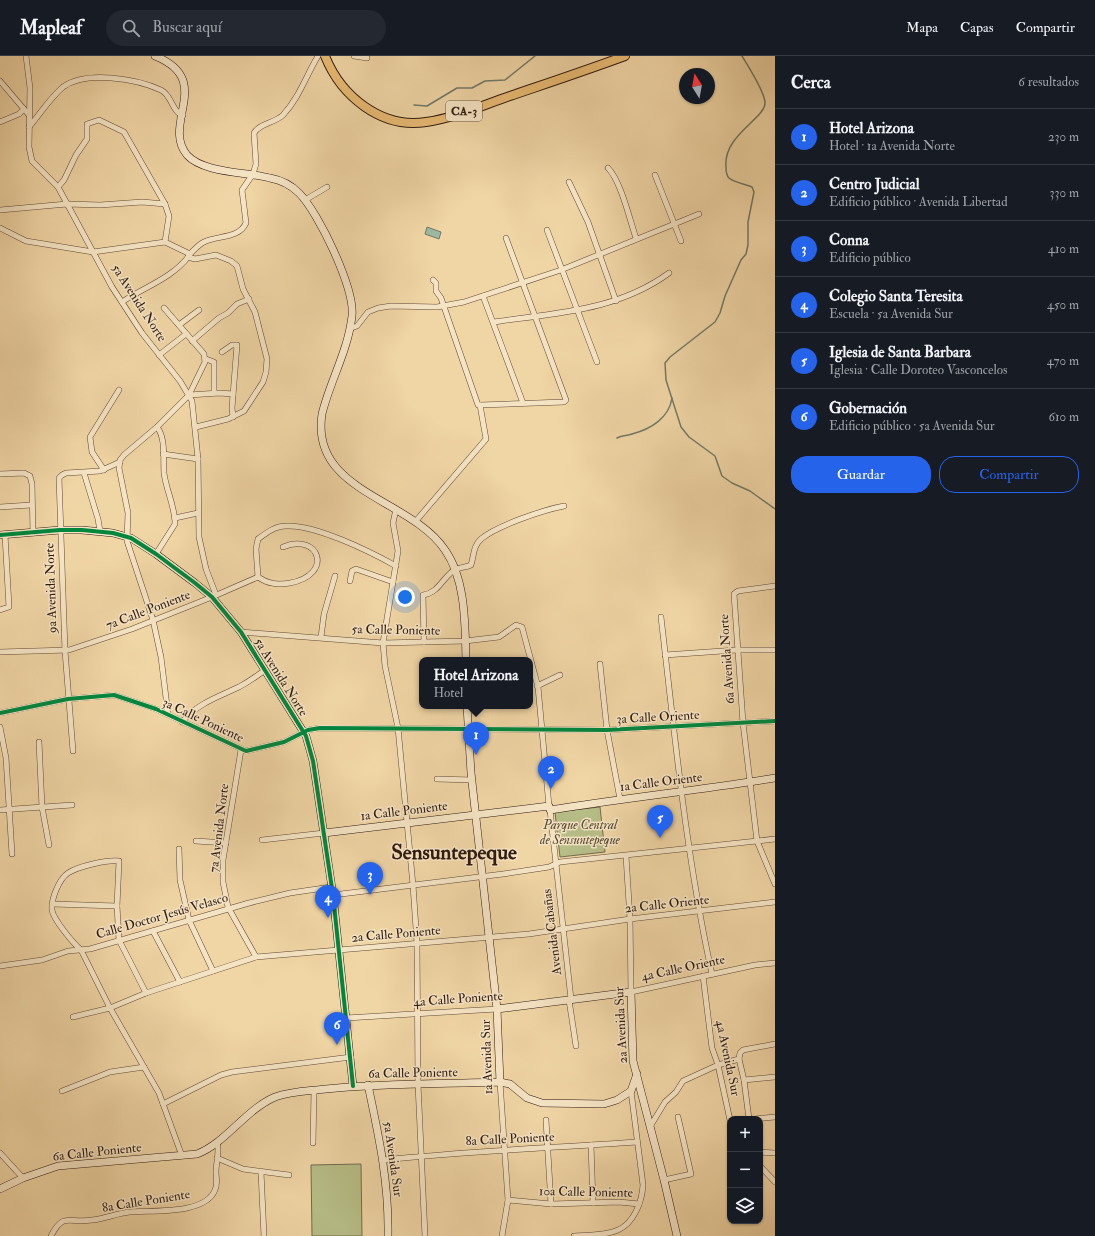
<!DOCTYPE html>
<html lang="es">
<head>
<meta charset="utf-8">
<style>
	body { margin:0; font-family:"IM FELL Double Pica",serif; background:#242831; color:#f1f3f6 }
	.controls { position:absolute; right:12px; bottom:12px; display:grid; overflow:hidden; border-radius:8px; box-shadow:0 1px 3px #0004 }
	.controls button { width:36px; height:36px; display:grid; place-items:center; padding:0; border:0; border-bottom:1px solid #363941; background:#171b24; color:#f1f3f6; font:20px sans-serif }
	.compass { position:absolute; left:679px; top:12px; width:36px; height:36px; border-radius:50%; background:#171b24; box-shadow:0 1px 3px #0004; rotate:349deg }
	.you { position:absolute; left:405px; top:541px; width:14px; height:14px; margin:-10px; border:3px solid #fff; border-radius:50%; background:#1a73e8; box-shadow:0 0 0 6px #1a73e833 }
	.badge { display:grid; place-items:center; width:26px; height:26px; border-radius:50%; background:#2563eb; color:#fff; font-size:13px; font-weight:700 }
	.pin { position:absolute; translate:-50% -33px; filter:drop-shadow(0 1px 2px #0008) }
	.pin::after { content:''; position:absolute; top:21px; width:14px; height:12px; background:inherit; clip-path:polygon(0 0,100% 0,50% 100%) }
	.popup { position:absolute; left:419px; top:601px; width:114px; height:52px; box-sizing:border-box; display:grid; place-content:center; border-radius:8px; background:#171b24; filter:drop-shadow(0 1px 3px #0005); font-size:13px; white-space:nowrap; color:#9ea1a6 }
	.popup b { font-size:15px; color:#f1f3f6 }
	.popup::after { content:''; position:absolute; left:50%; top:100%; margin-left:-8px; border:8px solid transparent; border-top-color:#171b24 }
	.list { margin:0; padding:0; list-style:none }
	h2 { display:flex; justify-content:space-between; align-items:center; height:52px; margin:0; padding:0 16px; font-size:17px }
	h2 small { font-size:13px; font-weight:400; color:#9ea1a6 }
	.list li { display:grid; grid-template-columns:26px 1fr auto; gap:12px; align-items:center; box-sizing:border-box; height:56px; padding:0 16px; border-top:1px solid #363941 }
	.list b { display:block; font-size:15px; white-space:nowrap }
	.list p { margin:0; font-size:13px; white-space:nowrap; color:#9ea1a6 }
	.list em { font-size:13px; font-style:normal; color:#9ea1a6 }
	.actions { display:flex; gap:8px; padding:12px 16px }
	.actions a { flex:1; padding:9px 0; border:1px solid #2563eb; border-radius:16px; text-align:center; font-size:14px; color:#2563eb }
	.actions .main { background:#2563eb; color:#fff }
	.icon { flex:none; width:22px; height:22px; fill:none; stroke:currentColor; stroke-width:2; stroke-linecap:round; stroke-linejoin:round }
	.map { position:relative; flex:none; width:775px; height:1180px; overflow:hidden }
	header { display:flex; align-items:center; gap:24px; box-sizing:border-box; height:56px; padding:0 20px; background:#171b24; border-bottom:1px solid #363941 }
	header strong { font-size:19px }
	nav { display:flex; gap:22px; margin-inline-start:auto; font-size:14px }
	.search { width:280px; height:36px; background:#242831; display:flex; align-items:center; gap:10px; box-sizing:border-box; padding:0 14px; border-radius:22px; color:#9ea1a6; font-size:15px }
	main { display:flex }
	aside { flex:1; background:#171b24 }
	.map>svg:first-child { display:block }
</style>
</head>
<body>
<header>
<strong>Mapleaf</strong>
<div class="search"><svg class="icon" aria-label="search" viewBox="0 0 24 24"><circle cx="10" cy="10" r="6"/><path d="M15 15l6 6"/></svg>Buscar aquí</div>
<nav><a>Mapa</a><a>Capas</a><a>Compartir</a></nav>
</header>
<main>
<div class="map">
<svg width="775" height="1180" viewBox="0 0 775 1180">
	<rect width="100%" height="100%" fill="#f0d5a5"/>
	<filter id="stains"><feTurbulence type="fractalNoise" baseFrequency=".005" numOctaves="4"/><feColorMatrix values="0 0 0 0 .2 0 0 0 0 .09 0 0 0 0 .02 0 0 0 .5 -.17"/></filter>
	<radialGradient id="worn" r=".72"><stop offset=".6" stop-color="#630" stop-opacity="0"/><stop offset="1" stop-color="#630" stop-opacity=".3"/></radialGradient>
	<g fill="#b7be88" stroke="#736c4c">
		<polygon points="600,751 605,796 560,801 555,756"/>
		<polygon points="361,1108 362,1180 312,1180 311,1109"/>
	</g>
	<polygon fill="#9bb9a2" stroke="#707968" points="427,171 441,176 439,183 425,178"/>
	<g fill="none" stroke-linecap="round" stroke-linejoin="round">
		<g stroke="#707968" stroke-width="1.5">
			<path d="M742 0C748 10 765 36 765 47 765 63 723 79 726 111 726 115 726 119 729 122 735 127 745 128 752 131L754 136 748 166V189L746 198 741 204 725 240 720 257 715 266 670 301 665 307 666 324 681 371 689 381 715 400 722 420 732 427 750 435 775 453"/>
			<polyline points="414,49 427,50 457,32 472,32 485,25 505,24 535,0"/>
			<path d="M617 382C622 379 627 380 632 378 651 373 669 362 672 342"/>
		</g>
		<g stroke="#5f4935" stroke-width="6">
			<g id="street">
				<polyline points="26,0 30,32 29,91 32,105 58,131 112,231 142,277 180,325 192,345 198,403 199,481 206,513 216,539"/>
				<polyline points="354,0 367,2"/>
				<polyline points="0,25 29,59"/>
				<polyline points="0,66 19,58 24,53"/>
				<path d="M29 71C40 58 50 42 63 31 86 14 137 23 161 34 172 39 172 57 183 59"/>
				<path d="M608 112C621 125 630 165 636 182"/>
				<polyline points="655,119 681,185"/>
				<polyline points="569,126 588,166 616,245"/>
				<path d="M58 131 64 124 76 99 87 83V68L99 64 124 76 165 148 169 160 165 186 190 198C195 193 198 189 204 186 218 179 239 183 246 167L242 134 253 118 256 108 254 77C260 67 275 67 283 59 299 42 306 20 318 0"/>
				<polyline points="305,144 327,131"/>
				<polyline points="0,154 67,148 100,149 142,146 165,148"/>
				<polyline points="0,172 26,185 93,196 165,186"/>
				<polyline points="547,174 597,306"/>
				<polyline points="188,201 195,203 216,199 231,205 237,210 243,233 255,256 267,303 266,316 263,326 244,355 228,363 196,371"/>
				<polyline points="483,240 523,347"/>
				<path d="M122 246C146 230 171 223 189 200"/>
				<polyline points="164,252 204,298 205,306 189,339 157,371 124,399 120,404 119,412 128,457 127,485 153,564 161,601 168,658"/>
				<path d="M494 266C555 257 617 255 669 217"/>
				<polyline points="179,269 199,254"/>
				<polyline points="351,272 357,270 368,256 378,252 391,250 437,251 464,246 561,214 699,158"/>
				<polyline points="192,285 219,262 228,257 237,248 249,243"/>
				<polyline points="222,296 232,289 237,289 232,352 233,361"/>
				<polyline points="159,299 186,278"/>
				<polyline points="206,303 214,306 214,337"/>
				<polyline points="189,339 219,337 233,338"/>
				<polyline points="480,349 564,346 566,344 506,182"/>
				<polyline points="163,398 198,403"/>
				<polyline points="104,414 92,396 90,381 119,334"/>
				<polyline points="84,417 98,463 100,475"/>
				<polyline points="0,418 24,417 30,420 32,428 33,477"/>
				<polyline points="0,451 31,449"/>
				<polyline points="396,453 393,467 398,495 383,587 385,610 398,672 413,829 417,887 418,1028 425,1180"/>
				<polyline points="175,462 198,457"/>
				<polyline points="415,466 486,383 480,349 478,349 441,242 436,235 436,227 433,224"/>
				<path d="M156 498 175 468C175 450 166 434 164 417 163 403 166 382 157 371"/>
				<path d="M258 521C268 528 277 529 290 527 334 519 320 476 283 491"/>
				<polyline points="350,525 352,515 356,513 393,526"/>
				<polyline points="775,530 738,535 734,538 743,667 757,785 775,828"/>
				<polyline points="0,554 9,551 5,479"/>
				<path d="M661 561C675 681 686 800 712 918"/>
				<polyline points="241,576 383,587 465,585 499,581 516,569 522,571 538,631 549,750"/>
				<polyline points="321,581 324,558 335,520"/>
				<path d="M424 586 423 539C438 537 442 523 453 515 458 511 465 512 471 509 474 500 473 490 481 483 496 470 543 454 564 450"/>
				<path d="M0 596 69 594 132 573 212 541 258 521 256 493 258 483C266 477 275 470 286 470 315 468 371 496 396 510"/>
				<polyline points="665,599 737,594 775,594"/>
				<polyline points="600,608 607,674 620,743"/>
				<polyline points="537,630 560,619"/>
				<polyline points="0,657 68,643 114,639 156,653 246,695 284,686 308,674 320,672 607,674 775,665"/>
				<path d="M182 666C198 647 218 641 239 631 248 626 257 620 265 614"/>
				<polyline points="0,671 6,702 12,798"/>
				<polyline points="39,686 42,751 49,789"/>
				<polyline points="241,694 223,804 223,826 228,851 256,901"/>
				<polyline points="73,695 65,595 59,422 62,419 66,417 100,415 120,406"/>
				<polyline points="437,723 472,724"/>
				<polyline points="0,754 72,749"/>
				<polyline points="550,754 571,943"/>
				<polyline points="262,784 324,777"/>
				<polyline points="196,785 226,787"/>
				<polyline points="179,793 180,824 189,864 213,915"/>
				<polyline points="626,800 630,863 631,936 755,909 775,907"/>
				<polyline points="333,839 503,818 549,811 560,806 775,783"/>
				<polyline points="53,848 117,850"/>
				<polyline points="153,875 180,926"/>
				<polyline points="0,910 42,904 68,895 90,893 249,847 290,837 331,831"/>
				<polyline points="703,920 712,992 718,1009 730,1064"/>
				<path d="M146 937 119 884 117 850 119 805C106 804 79 810 68 817 59 823 51 843 52 854 53 863 73 887 81 894L110 952 159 1037 182 1100"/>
				<polyline points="569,944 576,990"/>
				<polyline points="73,961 110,952 146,937 256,901 529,878 630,863 775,846"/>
				<polyline points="346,962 497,953"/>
				<polyline points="739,1003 744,1024 749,1063"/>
				<polyline points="744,1024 775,1021"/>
				<polyline points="500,1026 508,1144 502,1180"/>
				<polyline points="62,1035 110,1016 144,1011"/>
				<polyline points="163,1048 221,1019 232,1016 351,1001"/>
				<polyline points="755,1063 775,1061"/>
				<polyline points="546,1064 551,1148"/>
				<polyline points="651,1069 665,1046 676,1036 683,1025 718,1009 739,1003 740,997 743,994 775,988"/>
				<polyline points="313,1087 314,1035"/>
				<polyline points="591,1089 593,1147"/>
				<polyline points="760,1096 775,1097"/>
				<polyline points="0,1097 23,1122"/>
				<polyline points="217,1102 243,1113 289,1119"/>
				<path d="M384 1104C468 1095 553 1092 637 1086"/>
				<polyline points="760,1110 775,1126"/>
				<polyline points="261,1116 264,1180"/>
				<polyline points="664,1124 691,1118 678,1061"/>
				<polyline points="508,1144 551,1148 619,1146 639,1148"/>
				<path d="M51 1180C64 1155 69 1168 92 1164 105 1163 117 1157 130 1156 152 1154 205 1159 215 1134 218 1128 216 1122 216 1116 216 1106 220 1095 217 1086"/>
				<path d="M574 1180C587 1179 605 1180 618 1174 634 1167 642 1146 643 1129L631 1035"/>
			</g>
		</g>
		<g stroke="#2f1a10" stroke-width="8">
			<g id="secondary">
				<path d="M155 0C215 24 161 68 187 99 203 117 247 116 270 122 281 124 291 129 299 137 319 157 355 233 352 260 348 295 330 325 322 358 310 436 410 442 445 494 466 524 465 569 466 604"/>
				<polyline points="0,479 60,474 82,474 113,477 131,482 156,498 195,527 212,541 241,576 306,680 313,705 333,839 353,1030"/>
				<polyline points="467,650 471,717 497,953 500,1026"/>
				<path d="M324 777 549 750 550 754C625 742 700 734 775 722"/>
				<polyline points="497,953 631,936 633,1005 664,1124 677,1180"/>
				<path d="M368 1029C379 1081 389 1127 388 1180"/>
				<path d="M0 1133 23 1122 58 1110 197 1098C226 1087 245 1054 275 1041 291 1035 309 1035 326 1033 384 1027 442 1028 500 1026L510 1028 527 1042 542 1047 604 1048 617 1044 631 1035 637 1018"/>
			</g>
		</g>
		<g stroke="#2f1a10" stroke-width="10">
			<path id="primary" d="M325 0C341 40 381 73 426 66 455 62 483 49 510 40 548 27 587 14 625 0"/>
		</g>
		<use href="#street" stroke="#f5e4c4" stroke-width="5"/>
		<use href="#secondary" stroke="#f5e4c4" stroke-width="7"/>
		<use href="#primary" stroke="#e8ba72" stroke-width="8"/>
		<g stroke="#f5e4c4" stroke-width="6">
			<g id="cycleway">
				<polyline points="0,479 60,474 82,474 113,477 131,482 156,498 195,527 212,541 241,576 306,680 313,705 333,839 353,1030"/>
				<polyline points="0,657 68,643 114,639 156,653 246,695 284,686 308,674 320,672 607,674 775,665"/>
			</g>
		</g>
		<use href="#cycleway" stroke="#00873e" stroke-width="4"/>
	</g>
	<g text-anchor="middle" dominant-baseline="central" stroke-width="3" stroke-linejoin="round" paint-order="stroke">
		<rect fill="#f5e4c4" stroke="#6a5746" stroke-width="1" x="446" y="45" width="36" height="20" rx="3"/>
		<g font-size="12" font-weight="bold" fill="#2f1a10">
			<text x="464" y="55">CA-3</text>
		</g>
		<g font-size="13" fill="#2f1a10" stroke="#f5e4c4">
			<text transform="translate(139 247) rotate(57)">5a Avenida Norte</text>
			<text transform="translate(51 532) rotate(-92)">9a Avenida Norte</text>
			<text transform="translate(148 554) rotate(-21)">7a Calle Poniente</text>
			<text transform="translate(396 574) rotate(1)">5a Calle Poniente</text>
			<text transform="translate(727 603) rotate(-94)">6a Avenida Norte</text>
			<text transform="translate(281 621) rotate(58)">5a Avenida Norte</text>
			<text transform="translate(658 661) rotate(-3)">3a Calle Oriente</text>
			<text transform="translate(203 664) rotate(25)">3a Calle Poniente</text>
			<text transform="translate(661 726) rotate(-7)">1a Calle Oriente</text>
			<text transform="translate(404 755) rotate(-7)">1a Calle Poniente</text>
			<text transform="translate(219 772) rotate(-83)">7a Avenida Norte</text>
			<text transform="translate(667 848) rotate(-6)">2a Calle Oriente</text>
			<text transform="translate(162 860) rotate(-16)">Calle Doctor Jesús Velasco</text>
			<text transform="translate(552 876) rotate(-97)">Avenida Cabañas</text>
			<text transform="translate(396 878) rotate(-5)">2a Calle Poniente</text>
			<text transform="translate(683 912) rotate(-12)">4a Calle Oriente</text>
			<text transform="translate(458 943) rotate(-4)">4a Calle Poniente</text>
			<text transform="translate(621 969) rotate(-93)">2a Avenida Sur</text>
			<text transform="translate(487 1001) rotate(-92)">1a Avenida Sur</text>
			<text transform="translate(728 1002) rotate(78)">4a Avenida Sur</text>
			<text transform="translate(413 1017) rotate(-1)">6a Calle Poniente</text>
			<text transform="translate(510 1083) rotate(-3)">8a Calle Poniente</text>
			<text transform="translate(97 1096) rotate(-6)">6a Calle Poniente</text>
			<text transform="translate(393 1103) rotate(82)">5a Avenida Sur</text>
			<text transform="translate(586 1136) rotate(1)">10a Calle Poniente</text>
			<text transform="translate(146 1145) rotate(-9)">8a Calle Poniente</text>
		</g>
		<g font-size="13" font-style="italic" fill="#584b34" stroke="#f5e4c4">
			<text x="580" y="769">Parque Central<tspan x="580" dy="15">de Sensuntepeque</tspan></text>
		</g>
		<g font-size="21" font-weight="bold" fill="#2f1a10" stroke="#f5e4c4">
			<text x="454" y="796">Sensuntepeque</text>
		</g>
	</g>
	<rect width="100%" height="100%" filter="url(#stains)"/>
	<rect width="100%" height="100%" fill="url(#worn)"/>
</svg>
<div class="controls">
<button>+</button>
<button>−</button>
<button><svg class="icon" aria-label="layers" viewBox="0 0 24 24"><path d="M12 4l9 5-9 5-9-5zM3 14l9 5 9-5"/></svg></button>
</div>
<svg class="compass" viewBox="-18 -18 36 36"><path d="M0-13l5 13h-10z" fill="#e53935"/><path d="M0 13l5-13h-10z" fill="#9ea1a6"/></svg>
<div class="you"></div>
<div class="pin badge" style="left:476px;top:699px">1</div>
<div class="popup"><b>Hotel Arizona</b>Hotel</div>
<div class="pin badge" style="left:551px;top:733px">2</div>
<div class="pin badge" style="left:370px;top:839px">3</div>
<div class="pin badge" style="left:328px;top:862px">4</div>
<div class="pin badge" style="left:660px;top:782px">5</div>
<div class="pin badge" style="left:337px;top:989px">6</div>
</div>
<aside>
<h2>Cerca<small>6 resultados</small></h2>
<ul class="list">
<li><span class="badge">1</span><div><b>Hotel Arizona</b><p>Hotel · 1a Avenida Norte</p></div><em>230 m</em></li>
<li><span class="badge">2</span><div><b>Centro Judicial</b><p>Edificio público · Avenida Libertad</p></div><em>330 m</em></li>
<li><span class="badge">3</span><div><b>Conna</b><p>Edificio público</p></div><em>410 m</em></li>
<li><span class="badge">4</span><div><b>Colegio Santa Teresita</b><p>Escuela · 5a Avenida Sur</p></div><em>450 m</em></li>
<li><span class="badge">5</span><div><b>Iglesia de Santa Barbara</b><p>Iglesia · Calle Doroteo Vasconcelos</p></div><em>470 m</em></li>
<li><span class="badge">6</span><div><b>Gobernación</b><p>Edificio público · 5a Avenida Sur</p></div><em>610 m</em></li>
</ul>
<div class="actions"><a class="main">Guardar</a><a>Compartir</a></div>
</aside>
</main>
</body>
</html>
